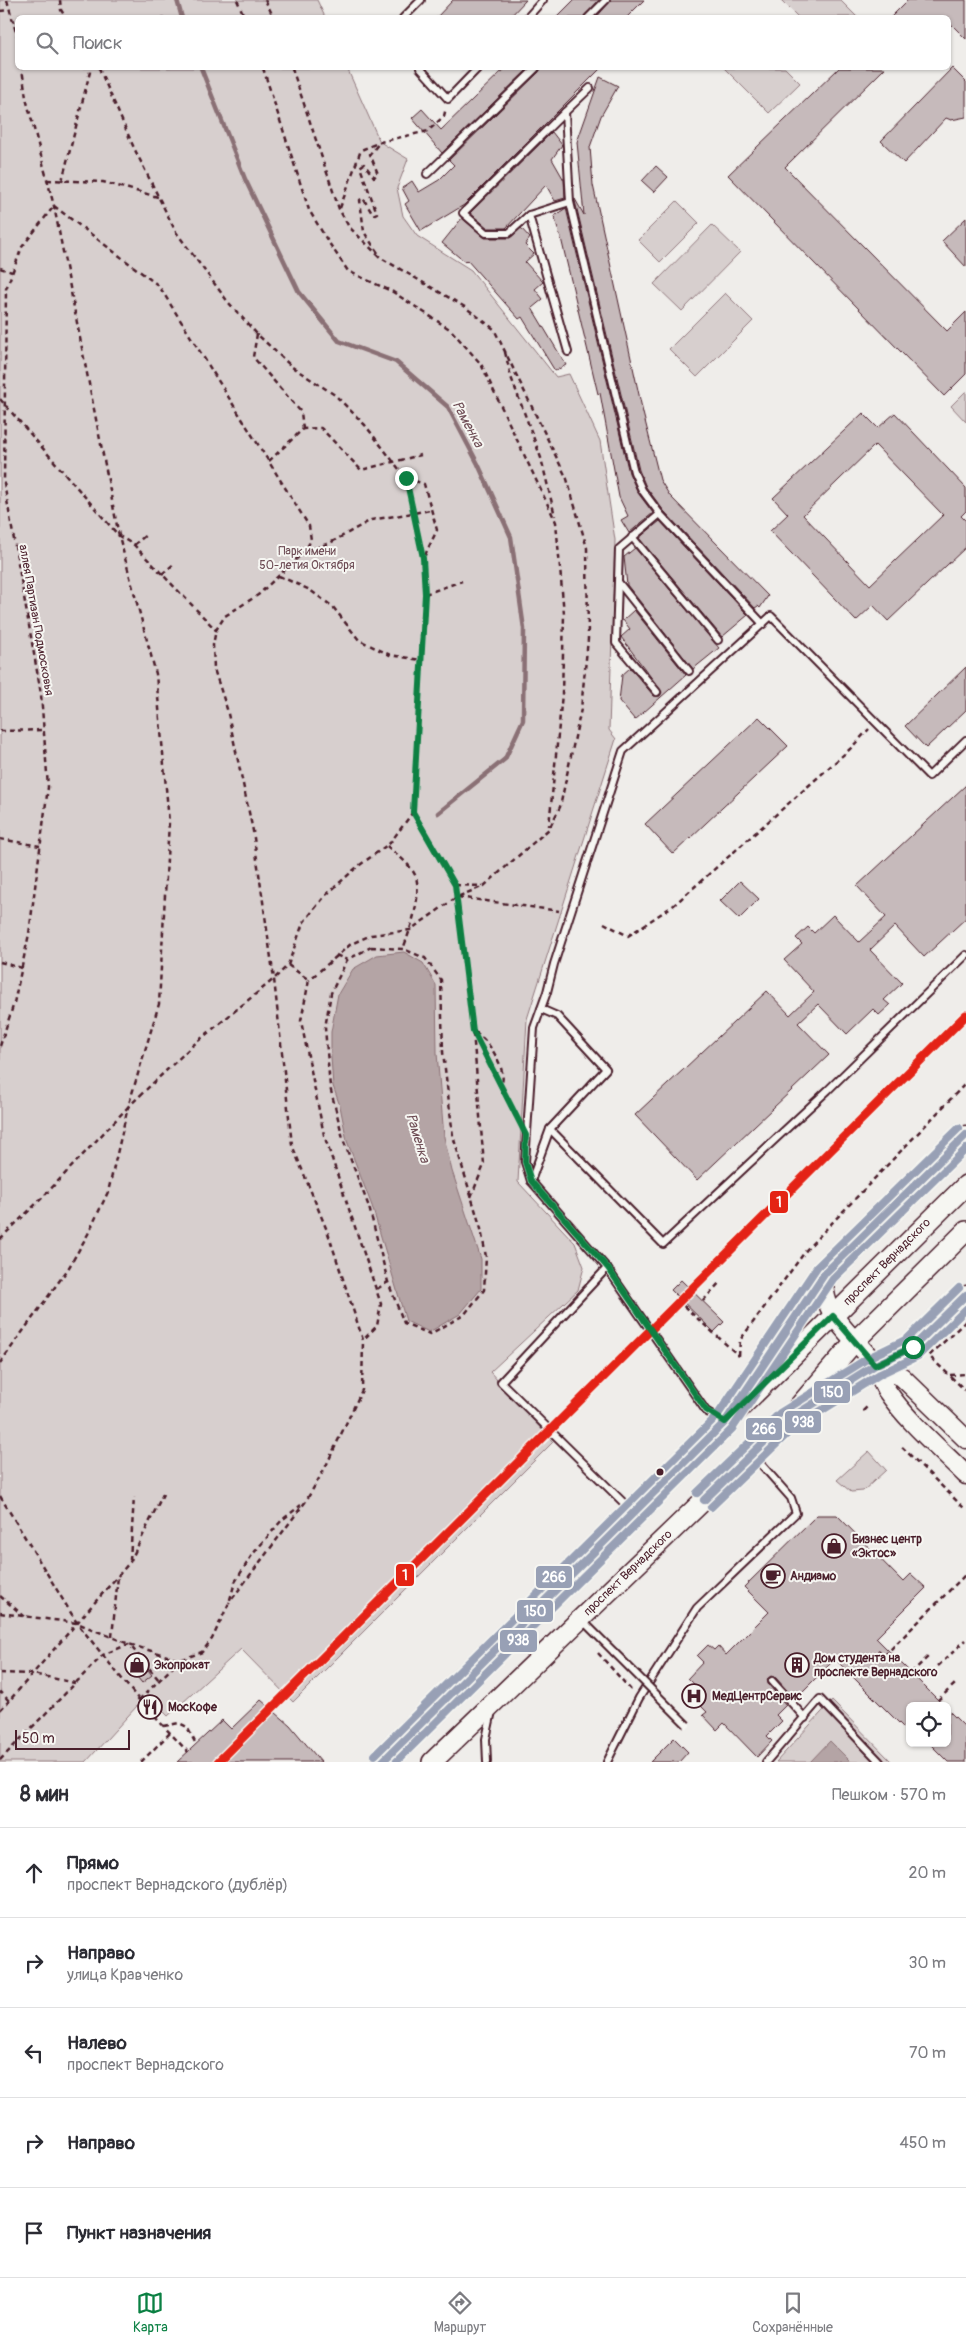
<!DOCTYPE html>
<html lang="ru">
<head>
<meta charset="utf-8">
<style>
	body { margin:0; font-family:Pangolin,sans-serif; background:#f2f2f3; color:#2b2b33 }
	.controls { position:absolute; right:15px; bottom:15px; display:grid; overflow:hidden; border-radius:8px; box-shadow:0 1px 4px #0004 }
	.controls button { width:45px; height:45px; display:grid; place-items:center; padding:0; border:0; border-bottom:1px solid #e1e1e2; background:#fff; color:#2b2b33; font:25px sans-serif }
	.scale { position:absolute; left:15px; bottom:12px; width:115px; box-sizing:border-box; padding-left:5px; border:2px solid #4a1f2b; border-top:0; font-size:14px; line-height:18px; white-space:nowrap; color:#4a1f2b; -webkit-text-stroke:4px #f6f6f2; paint-order:stroke }
	.stop { position:absolute; width:15px; height:15px; margin:-11px; border:4px solid #0b8043; border-radius:50%; background:#fff }
	.stop.end { background:#0b8043; border-color:#fff; box-shadow:0 1px 5px #0008 }
	.list { margin:0; padding:0; list-style:none }
	h2 { display:flex; justify-content:space-between; align-items:center; height:65px; margin:0; padding:0 20px; font-size:21px }
	h2 small { font-size:16px; font-weight:400; color:#7c7c81 }
	.list li { display:grid; grid-template-columns:32px 1fr auto; gap:15px; align-items:center; box-sizing:border-box; height:90px; padding:0 20px; border-top:1px solid #e1e1e2 }
	.list b { display:block; font-size:19px; white-space:nowrap }
	.list p { margin:0; font-size:16px; white-space:nowrap; color:#7c7c81 }
	.list em { font-size:16px; font-style:normal; color:#7c7c81 }
	.icon { flex:none; width:28px; height:28px; fill:none; stroke:currentColor; stroke-width:2; stroke-linecap:round; stroke-linejoin:round }
	.map { position:relative; flex:none; width:966px; height:1762px; overflow:hidden }
	.search { position:absolute; background:#fff; box-shadow:0 1px 4px #0004; left:15px; right:15px; top:15px; height:55px; display:flex; align-items:center; gap:12px; box-sizing:border-box; padding:0 18px; border-radius:8px; color:#7c7c81; font-size:19px }
	.sheet { height:515px; background:#fff }
	nav { display:flex; justify-content:space-around; align-items:center; box-sizing:border-box; height:70px; border-top:1px solid #e1e1e2; background:#fff; font-size:14px; color:#7c7c81 }
	nav a { display:grid; justify-items:center; gap:2px }
	nav .on { color:#0b8043 }
	.map>svg:first-child { display:block }
</style>
</head>
<body>
<div class="map">
<svg width="966" height="1762" viewBox="0 0 966 1762">
	<rect width="100%" height="100%" fill="#efedea"/>
	<filter id="ink" filterUnits="userSpaceOnUse"><feTurbulence type="fractalNoise" baseFrequency=".02" numOctaves="2"/><feDisplacementMap in="SourceGraphic" scale="10" xChannelSelector="R" yChannelSelector="G"/><feConvolveMatrix kernelMatrix="1 2 1 2 8 2 1 2 1" color-interpolation-filters="sRGB"/></filter>
	<g filter="url(#ink)">
		<g fill="#d7cfce" stroke="#90777c">
			<polygon points="0,0 317,0 325,17 18,18 18,68 347,68 380,142 408,159 397,188 403,216 417,236 471,270 556,377 569,374 600,441 615,540 609,730 616,739 527,1019 518,1182 575,1243 584,1267 578,1290 490,1372 553,1442 293,1702 241,1649 168,1716 156,1704 145,1714 137,1706 86,1762 0,1762"/>
			<polygon points="781,0 840,0 857,17 798,17"/>
			<polygon points="724,68 785,68 800,83 769,113"/>
			<polygon points="677,201 699,223 660,262 638,240"/>
			<polygon points="712,225 740,252 682,311 654,284"/>
			<polygon points="725,293 753,321 697,377 669,349"/>
			<polygon points="966,391 966,422 951,406"/>
			<polygon points="869,1451 886,1470 863,1491 851,1492 837,1480"/>
			<polygon points="832,1701 892,1762 776,1762"/>
		</g>
		<g fill="#b4a4a5" stroke="#8a6f74">
			<polygon points="404,952 423,963 436,985 437,1053 444,1137 452,1171 481,1259 481,1289 460,1314 429,1332 406,1321 372,1206 347,1141 340,1106 333,1086 331,1057 331,1032 338,994 353,969 377,955"/>
			<polygon points="830,1741 851,1762 810,1762"/>
		</g>
		<g fill="none" stroke-linecap="round" stroke-linejoin="round">
			<g stroke="#8a6f74" stroke-width="4.5">
				<polyline points="177,0 182,18"/>
				<polyline points="201,68 245,179 299,292 339,341 396,362 448,407 478,464 511,537 524,629 523,720 505,759 438,813"/>
			</g>
		</g>
		<g fill="#c6babb" stroke="#4a1f2b" fill-rule="evenodd">
			<polygon points="453,0 526,0 509,18 436,18"/>
			<polygon points="574,0 599,0 583,18 556,18"/>
			<polygon points="611,0 644,0 626,18 596,18"/>
			<polygon points="908,0 966,0 966,39 948,21 948,18 890,18"/>
			<polygon points="505,68 529,68 442,153 412,118 422,109 441,130"/>
			<polygon points="541,68 601,68 464,205 421,231 405,204 409,201 402,188 412,181 419,192 439,180 454,165 449,160 539,72"/>
			<polygon points="839,68 885,68 785,167 947,331 966,312 966,374 944,396 728,175"/>
			<polygon points="952,68 966,82 966,117 951,120 946,118 904,163 881,141"/>
			<polygon points="600,77 618,86 601,116 590,147 593,185 643,413 660,480 670,496 768,596 760,608 758,606 755,608 664,511 646,487 639,470 575,201 575,199 584,215 577,142"/>
			<polygon points="552,132 562,145 552,159 564,180 565,198 555,201 546,185 506,228 488,228 470,213"/>
			<polygon points="656,166 668,177 654,192 642,181"/>
			<polygon points="566,208 629,473 638,493 653,513 629,533 621,520 628,516 619,497 600,393 598,394 561,238 554,216"/>
			<polygon points="462,218 485,238 510,238 521,228 530,238 525,245 534,254 525,262 543,282 535,289 543,299 532,308 566,365 555,371 522,317 519,319 467,260 465,262 442,243"/>
			<polygon points="966,218 966,267 942,241"/>
			<path d="M863 413 878 428 895 413 966 488V511L961 516 966 521V547L888 621 873 605 856 621 770 531 788 514 773 498ZM875 445 943 515 870 585 803 515Z"/>
			<polygon points="660,521 748,615 722,637 639,538"/>
			<polygon points="635,548 719,648 693,669 627,585 624,557"/>
			<polygon points="634,610 686,675 635,720 619,701 622,675 630,668 654,696 660,696 662,692 621,637 630,629 623,620"/>
			<polygon points="966,667 966,710 926,748 905,726"/>
			<polygon points="759,717 788,746 673,854 645,824"/>
			<polygon points="966,785 966,918 924,957 895,926 870,950 902,983 884,1000 890,1005 879,1015 873,1009 847,1034 818,1004 798,1023 829,1055 697,1180 635,1115 767,991 790,1015 814,992 784,960 802,944 796,938 808,927 814,933 833,915 859,942 886,917 857,886"/>
			<polygon points="740,881 759,899 739,919 720,901"/>
			<polygon points="681,1280 724,1322 714,1332 671,1290"/>
			<polygon points="817,1515 837,1515 903,1582 911,1574 926,1588 876,1638 944,1706 910,1706 910,1734 835,1659 797,1697 796,1695 794,1698 776,1678 771,1676 767,1679 768,1684 786,1705 776,1715 782,1721 767,1736 772,1741 757,1757 724,1723 717,1730 703,1715 707,1712 691,1696 696,1692 691,1687 694,1684 688,1678 703,1662 697,1656 708,1645 714,1650 718,1646 726,1655 769,1612 744,1587"/>
			<polygon points="138,1657 152,1675 142,1683 128,1666"/>
			<polygon points="261,1700 290,1725 321,1762 177,1762 222,1720 231,1729"/>
			<polygon points="947,1709 966,1728 966,1762 948,1762 929,1743 947,1743"/>
			<polygon points="674,1738 688,1752 679,1762 650,1762"/>
		</g>
		<g fill="none" stroke-linecap="round" stroke-linejoin="round">
			<g stroke="#4a1f2b" stroke-width="10">
				<g id="lane">
					<polyline points="403,18 421,0"/>
					<polyline points="527,18 543,0"/>
					<polyline points="588,18 606,0"/>
					<polyline points="420,68 448,99 478,68"/>
					<polyline points="565,112 590,88"/>
					<polyline points="427,174 536,68"/>
					<polyline points="529,215 509,233 486,233 463,213 565,112 570,202 634,472 642,490 660,514 763,624"/>
					<polyline points="568,352 529,215 570,202"/>
					<polyline points="632,537 718,640"/>
					<polyline points="619,583 689,671"/>
					<polyline points="657,692 616,643 619,549 660,514"/>
					<polyline points="541,1009 557,1016 606,1069 550,1129"/>
					<polyline points="531,1181 550,1129 663,1244 828,1090 966,955"/>
					<polyline points="607,1268 501,1382 632,1511"/>
					<polyline points="724,1422 706,1411 607,1268 531,1181 525,1162 534,1028 547,992 554,964 623,751 771,616 929,776 966,740"/>
					<polyline points="581,1619 614,1652"/>
					<polyline points="772,1681 805,1718"/>
					<polyline points="487,1762 486,1739 492,1711"/>
					<polyline points="607,1762 639,1698 697,1608 796,1513 791,1498 753,1455"/>
					<polyline points="766,1762 820,1699 880,1762"/>
				</g>
			</g>
			<g stroke="#4a1f2b" stroke-width="21">
				<g id="secondary">
					<path d="M825 1273C819 1316 851 1332 874 1363 880 1371 881 1383 887 1391 908 1422 939 1448 966 1475"/>
					<polyline points="875,1365 902,1377 966,1439"/>
					<polyline points="735,1407 825,1273 966,1135"/>
					<polyline points="791,1418 875,1365 913,1347 966,1295"/>
				</g>
			</g>
			<g stroke="#4a1f2b" stroke-width="22">
				<g id="primary">
					<polyline points="382,1762 966,1185"/>
					<polyline points="432,1762 786,1421 855,1341 966,1231"/>
				</g>
			</g>
			<g stroke="#4a1f2b" stroke-width="2.5" stroke-dasharray="5 4" stroke-linecap="butt">
				<polyline points="7,0 18,39"/>
				<polyline points="60,0 61,10 66,18"/>
				<polyline points="237,0 245,18"/>
				<polyline points="265,0 274,18"/>
				<polyline points="0,11 9,10"/>
				<polyline points="99,68 134,148 176,232 228,302 257,334 292,367 335,395 365,425 406,478 423,558 425,594 413,812 455,885 473,1031 516,1116"/>
				<polyline points="263,68 309,210 327,240 348,271 393,292 451,330 481,364 556,522 564,614 562,694 549,826"/>
				<polyline points="292,68 339,209 349,227 381,258 465,307 494,329 567,479 587,548 588,639 581,709 560,807 549,829 484,886 457,897 410,930 371,935 351,944 309,980"/>
				<polyline points="47,180 103,182 158,197"/>
				<polyline points="62,181 91,68"/>
				<polyline points="54,206 159,286 309,526 311,540 305,551 258,595 225,616 216,630 213,645 214,669 227,709 253,831 274,979 292,1145 328,1233 363,1340 362,1390 325,1468 306,1501 229,1603"/>
				<polyline points="340,208 361,150 380,142 428,131 444,116 446,108"/>
				<polyline points="378,253 364,232 360,200 363,198 373,215 377,213 360,167 364,164 374,177 378,174 370,154 380,142"/>
				<polyline points="0,268 12,272"/>
				<polyline points="257,334 253,357 301,412 303,429"/>
				<polyline points="505,352 511,377 541,458 555,516"/>
				<polyline points="0,399 119,536 134,545 216,630"/>
				<polyline points="269,461 303,429 321,428 361,470 421,455"/>
				<polyline points="406,478 424,484 437,530 424,557"/>
				<polyline points="134,545 147,534"/>
				<polyline points="306,551 330,543 371,520 431,510"/>
				<polyline points="162,574 174,564"/>
				<polyline points="279,576 310,590 333,607 359,640 390,655 421,660"/>
				<polyline points="425,594 462,581"/>
				<polyline points="0,731 44,730"/>
				<polyline points="0,839 40,846"/>
				<path d="M387 846C395 853 406 861 412 870 426 886 410 931 403 949"/>
				<polyline points="455,885 483,886"/>
				<polyline points="458,897 559,911"/>
				<polyline points="604,923 628,936 674,905 850,749 869,729"/>
				<polygon points="371,947 403,949 425,958 441,980 443,1052 453,1136 481,1229 486,1257 484,1290 464,1315 430,1334 404,1323 388,1282 369,1207 344,1142 330,1087 325,1028 331,993 347,960"/>
				<polyline points="336,955 347,960"/>
				<polyline points="0,962 22,968"/>
				<polyline points="288,965 309,980 301,1021 324,1135 381,1304 377,1326 363,1340"/>
				<polyline points="0,1046 14,1003 29,934 48,787 41,694 4,483 6,289 22,247 54,206"/>
				<path d="M471 1197 484 1165 473 1031C487 1037 509 1071 501 1085"/>
				<polyline points="0,1239 44,1196 128,1107 159,1004 169,822 156,674 119,536 54,206 26,98 22,68"/>
				<polyline points="377,1289 388,1282"/>
				<polyline points="677,1300 739,1356"/>
				<polyline points="703,1301 720,1282"/>
				<polyline points="966,1321 929,1356 966,1391"/>
				<polyline points="739,1356 740,1340 807,1249 966,1083"/>
				<polyline points="0,1363 68,1269 88,1234 108,1192 128,1107 192,1046 274,979 288,965 303,923 325,896 357,867 390,843 413,812"/>
				<polyline points="950,1375 966,1374"/>
				<polyline points="863,1411 868,1406"/>
				<polyline points="902,1447 966,1510"/>
				<polyline points="0,1496 77,1623 139,1700 188,1752"/>
				<polyline points="130,1560 134,1497"/>
				<polyline points="0,1596 24,1616"/>
				<polyline points="0,1613 77,1623 129,1644 180,1660 202,1652 212,1639 229,1603 235,1582 252,1555 282,1520 301,1505"/>
				<polyline points="112,1637 118,1576"/>
				<polyline points="878,1650 884,1656 966,1574"/>
				<polyline points="598,1653 631,1690"/>
				<polyline points="938,1666 966,1640"/>
				<polyline points="0,1673 33,1674 75,1683"/>
				<polyline points="911,1673 929,1656"/>
				<polyline points="0,1694 1,1692 9,1701 130,1562 163,1494"/>
				<polyline points="139,1700 180,1660"/>
				<polyline points="938,1700 955,1684"/>
				<polyline points="0,1710 9,1701"/>
				<polyline points="164,1726 179,1723 187,1727 196,1744"/>
				<polyline points="0,1760 103,1655 129,1644 159,1680"/>
				<polyline points="141,1762 170,1733"/>
			</g>
			<use href="#lane" stroke="#f6f6f2" stroke-width="6"/>
			<use href="#secondary" stroke="#f6f6f2" stroke-width="18"/>
			<use href="#primary" stroke="#f6f6f2" stroke-width="19"/>
			<g stroke="#4a1f2b" stroke-width="10" stroke-linecap="butt">
				<polyline id="lane-bridge" points="614,1652 687,1725"/>
			</g>
			<use href="#lane-bridge" stroke="#f6f6f2" stroke-width="6"/>
			<g stroke="#f6f6f2" stroke-width="11">
				<g id="bus-1">
					<polyline points="704,1500 786,1421 875,1365 913,1347 966,1295"/>
					<polyline points="382,1762 725,1422 825,1273 966,1135"/>
				</g>
			</g>
			<g stroke="#f6f6f2" stroke-width="11">
				<g id="bus-2">
					<polyline points="711,1507 792,1429 880,1374 918,1356 966,1309"/>
					<polyline points="396,1762 732,1429 833,1279 966,1149"/>
				</g>
			</g>
			<g stroke="#f6f6f2" stroke-width="11">
				<g id="bus-3">
					<polyline points="697,1493 780,1413 870,1357 907,1339 959,1288"/>
					<polyline points="375,1755 717,1416 817,1267 959,1128"/>
				</g>
			</g>
			<use href="#bus-1" stroke="#98a0b5" stroke-width="8"/>
			<use href="#bus-2" stroke="#98a0b5" stroke-width="8"/>
			<use href="#bus-3" stroke="#98a0b5" stroke-width="8"/>
			<g stroke="#f6f6f2" stroke-width="12">
				<polyline id="metro-1" points="218,1762 966,1015"/>
			</g>
			<use href="#metro-1" stroke="#e42313" stroke-width="9"/>
		</g>
	</g>
	<g fill="none" stroke-linecap="round" stroke-linejoin="round" filter="url(#ink)">
		<polyline stroke="#0b8043" stroke-width="6" points="406,478 423,558 425,594 413,812 455,885 473,1031 526,1135 525,1162 531,1181 608,1268 706,1410 725,1422 833,1316 875,1365 913,1347"/>
	</g>
	<defs>
		<g id="shop-ring" transform="scale(1.25)"><circle r="9.5" fill="#f6f6f2" stroke="#4a1f2b" stroke-width="1.5"/><path d="M-5-2.5h2.3a2.7 3.5 0 0 1 5.4 0H5L5.5 6h-11ZM-1.5-2.5h3a1.5 2.3 0 0 0-3 0Z" fill="#4a1f2b"/></g>
		<g id="cafe-ring" transform="scale(1.25)"><circle r="9.5" fill="#f6f6f2" stroke="#4a1f2b" stroke-width="1.5"/><path d="M-5.5-4.5H6V0H3Q3 3.5 0 3.5H-2.5Q-5.5 3.5-5.5 0ZM3-3.2v2h1.7v-2ZM-6 4.5H4V6H-6Z" fill="#4a1f2b"/></g>
		<g id="building-ring" transform="scale(1.25)"><circle r="9.5" fill="#f6f6f2" stroke="#4a1f2b" stroke-width="1.5"/><path d="M-4-6H4V6H1V3H-1V6H-4ZM-2.5-4.3h1.7v1.8h-1.7ZM.8-4.3h1.7v1.8H.8ZM-2.5-1h1.7V.8h-1.7ZM.8-1h1.7V.8H.8Z" fill="#4a1f2b"/></g>
		<g id="hospital-ring" transform="scale(1.25)"><circle r="9.5" fill="#f6f6f2" stroke="#4a1f2b" stroke-width="1.5"/><path d="M-5-5h3v3.5h4V-5h3V5h-3V1.5h-4V5h-3Z" fill="#4a1f2b"/></g>
		<g id="restaurant-ring" transform="scale(1.25)"><circle r="9.5" fill="#f6f6f2" stroke="#4a1f2b" stroke-width="1.5"/><path d="M-5-6h1v4h1v-4h1v4h1v-4h1v5L-1.5 .5V6h-2V.5L-5-1ZM5-6V6H3V1.5H1.5Q1.5-4 5-6Z" fill="#4a1f2b"/></g>
	</defs>
	<g fill-rule="evenodd">
		<use href="#shop-ring" x="834" y="1546"/>
		<use href="#cafe-ring" x="773" y="1576"/>
		<use href="#shop-ring" x="137" y="1665"/>
		<use href="#building-ring" x="797" y="1665"/>
		<use href="#hospital-ring" x="694" y="1696"/>
		<use href="#restaurant-ring" x="150" y="1707"/>
	</g>
	<circle fill="#4a1f2b" stroke="#f6f6f2" stroke-width="2" cx="660" cy="1472" r="4.5"/>
	<g text-anchor="middle" dominant-baseline="central" stroke-width="4" stroke-linejoin="round" paint-order="stroke">
		<g font-size="12" fill="#6d4b54" stroke="#f6f6f2">
			<text x="307" y="551">Парк имени<tspan x="307" dy="14">50-летия Октября</tspan></text>
		</g>
		<g font-size="12" fill="#4a1f2b" stroke="#f6f6f2">
			<text transform="translate(36 620) rotate(80)">аллея Партизан Подмосковья</text>
			<text transform="translate(887 1262) rotate(-45)">проспект Вернадского</text>
			<text transform="translate(628 1573) rotate(-44)">проспект Вернадского</text>
		</g>
		<g font-size="12" font-weight="bold" fill="#4a1f2b" stroke="#f6f6f2" text-anchor="start">
			<text x="852" y="1539">Бизнес центр<tspan x="852" dy="14">«Эктос»</tspan></text>
			<text x="790" y="1576">Андиамо</text>
			<text x="814" y="1658">Дом студента на<tspan x="814" dy="14">проспекте Вернадского</tspan></text>
			<text x="154" y="1665">Экопрокат</text>
			<text x="712" y="1696">МедЦентрСервис</text>
			<text x="168" y="1707">МосКофе</text>
		</g>
		<g font-size="14" font-style="italic" fill="#6f4e56" stroke="#f6f6f2">
			<text transform="translate(468 424) rotate(62)">Раменка</text>
			<text transform="translate(418 1138) rotate(73)">Раменка</text>
		</g>
	</g>
	<g stroke="#f6f6f2" stroke-width="2">
		<rect x="769" y="1190" width="20" height="24" rx="5" fill="#e42313"/>
		<rect x="813" y="1380" width="38" height="24" rx="5" fill="#98a0b5"/>
		<rect x="784" y="1410" width="38" height="24" rx="5" fill="#98a0b5"/>
		<rect x="745" y="1417" width="38" height="24" rx="5" fill="#98a0b5"/>
		<rect x="395" y="1563" width="20" height="24" rx="5" fill="#e42313"/>
		<rect x="535" y="1565" width="38" height="24" rx="5" fill="#98a0b5"/>
		<rect x="516" y="1599" width="38" height="24" rx="5" fill="#98a0b5"/>
		<rect x="499" y="1629" width="39" height="24" rx="5" fill="#98a0b5"/>
	</g>
	<g font-size="14" text-anchor="middle" font-weight="bold" fill="#fff">
		<text x="779" y="1207">1</text>
		<text x="832" y="1397">150</text>
		<text x="803" y="1427">938</text>
		<text x="764" y="1434">266</text>
		<text x="405" y="1580">1</text>
		<text x="554" y="1582">266</text>
		<text x="535" y="1616">150</text>
		<text x="518" y="1645">938</text>
	</g>
</svg>
<div class="controls">
<button><svg class="icon" aria-label="locate" viewBox="0 0 24 24"><circle cx="12" cy="12" r="6"/><path d="M12 2v4M12 18v4M2 12h4M18 12h4"/></svg></button>
</div>
<div class="scale">50 m</div>
<div class="stop" style="left:913px;top:1347px"></div>
<div class="stop end" style="left:406px;top:478px"></div>
<div class="search"><svg class="icon" aria-label="search" viewBox="0 0 24 24"><circle cx="10" cy="10" r="6"/><path d="M15 15l6 6"/></svg>Поиск</div>
</div>
<section class="sheet">
<h2>8 мин<small>Пешком · 570 m</small></h2>
<ul class="list">
<li><svg class="icon" aria-label="ahead" viewBox="0 0 24 24"><path d="M12 20V5M6 11l6-6 6 6"/></svg><div><b>Прямо</b><p>проспект Вернадского (дублёр)</p></div><em>20 m</em></li>
<li><svg class="icon" aria-label="right" viewBox="0 0 24 24"><path d="M7 20v-9h11M14 6l5 5-5 5"/></svg><div><b>Направо</b><p>улица Кравченко</p></div><em>30 m</em></li>
<li><svg class="icon" aria-label="left" viewBox="0 0 24 24"><path d="M17 20v-9H6M10 6l-5 5 5 5"/></svg><div><b>Налево</b><p>проспект Вернадского</p></div><em>70 m</em></li>
<li><svg class="icon" aria-label="right" viewBox="0 0 24 24"><path d="M7 20v-9h11M14 6l5 5-5 5"/></svg><div><b>Направо</b></div><em>450 m</em></li>
<li><svg class="icon" aria-label="arrive" viewBox="0 0 24 24"><path d="M6 21V4h12l-3 4 3 4H6"/></svg><div><b>Пункт назначения</b></div></li>
</ul>
</section>
<nav>
<a class="on"><svg class="icon" aria-label="map" viewBox="0 0 24 24"><path d="M3 6l6-2 6 2 6-2v14l-6 2-6-2-6 2zM9 4v14M15 6v14"/></svg>Карта</a>
<a><svg class="icon" aria-label="directions" viewBox="0 0 24 24"><path d="M12 3l9 9-9 9-9-9zM9 14v-3h6M13 9l2 2-2 2"/></svg>Маршрут</a>
<a><svg class="icon" aria-label="saved" viewBox="0 0 24 24"><path d="M7 4h10v16l-5-4-5 4z"/></svg>Сохранённые</a>
</nav>
</body>
</html>
